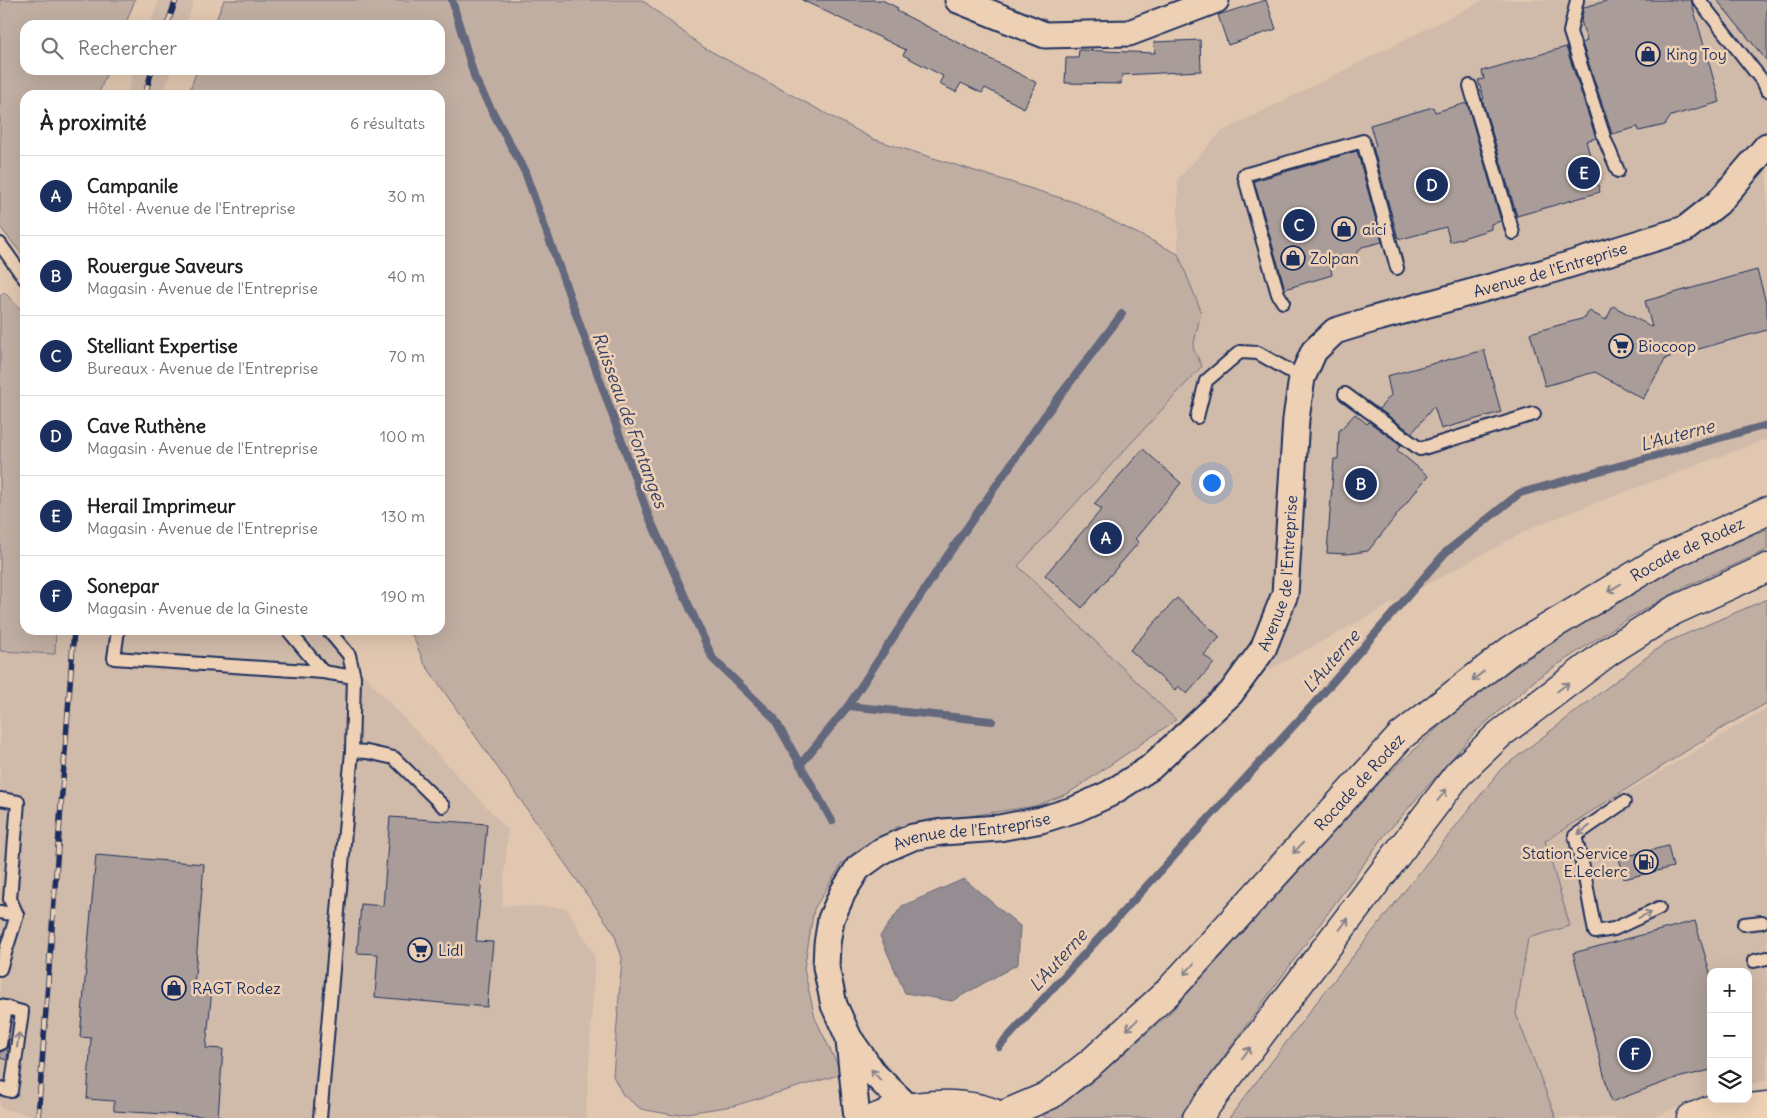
<!DOCTYPE html>
<html lang="fr">
<head>
<meta charset="utf-8">
<style>
	body { margin:0; font-family:Delius,sans-serif; background:#f6f6f6; color:#202124 }
	.controls { position:absolute; right:15px; bottom:15px; display:grid; overflow:hidden; border-radius:10px; box-shadow:0 5px 20px #0002 }
	.controls button { width:45px; height:45px; display:grid; place-items:center; padding:0; border:0; border-bottom:1px solid #e0e0e0; background:#fff; color:#202124; font:25px sans-serif }
	.you { position:absolute; left:1211px; top:482px; width:18px; height:18px; margin:-12px; border:4px solid #fff; border-radius:50%; background:#1a73e8; box-shadow:0 0 0 8px #1a73e833 }
	.badge { display:grid; place-items:center; width:32px; height:32px; border-radius:50%; background:#1b2f5e; color:#fff; font-size:16px; font-weight:700 }
	.pin { position:absolute; translate:-50% -50%; border:2px solid #fff; box-shadow:0 1px 5px #0006 }
	.list { margin:0; padding:0; list-style:none }
	h2 { display:flex; justify-content:space-between; align-items:center; height:65px; margin:0; padding:0 20px; font-size:21px }
	h2 small { font-size:16px; font-weight:400; color:#757577 }
	.list li { display:grid; grid-template-columns:32px 1fr auto; gap:15px; align-items:center; box-sizing:border-box; height:80px; padding:0 20px; border-top:1px solid #e0e0e0 }
	.list b { display:block; font-size:19px; white-space:nowrap }
	.list p { margin:0; font-size:16px; white-space:nowrap; color:#757577 }
	.list em { font-size:16px; font-style:normal; color:#757577 }
	.icon { flex:none; width:28px; height:28px; fill:none; stroke:currentColor; stroke-width:2; stroke-linecap:round; stroke-linejoin:round }
	.map { position:relative; flex:none; width:1767px; height:1118px; overflow:hidden }
	.search { position:absolute; background:#fff; box-shadow:0 5px 20px #0002; left:20px; top:20px; width:425px; height:55px; display:flex; align-items:center; gap:12px; box-sizing:border-box; padding:0 18px; border-radius:15px; color:#757577; font-size:19px }
	.panel { position:absolute; background:#fff; box-shadow:0 5px 20px #0002; left:20px; top:90px; width:425px; height:545px; border-radius:15px }
	.map>svg:first-child { display:block }
</style>
</head>
<body>
<div class="map">
<svg width="1767" height="1118" viewBox="0 0 1767 1118">
	<rect width="100%" height="100%" fill="#e1c7b0"/>
	<filter id="ink" filterUnits="userSpaceOnUse"><feTurbulence type="fractalNoise" baseFrequency=".02" numOctaves="2"/><feDisplacementMap in="SourceGraphic" scale="10" xChannelSelector="R" yChannelSelector="G"/><feConvolveMatrix kernelMatrix="1 2 1 2 8 2 1 2 1" color-interpolation-filters="sRGB"/></filter>
	<g filter="url(#ink)">
		<g fill="#d0baa9">
			<polygon points="159,0 194,0 186,25 150,25"/>
			<polygon points="1484,0 1767,0 1767,439 1537,525 1176,720 1018,567 1202,366 1193,348 1201,311 1178,254 1178,179 1221,132"/>
			<polygon points="134,70 171,70 163,95 127,95"/>
			<polygon points="56,630 322,630 508,830 502,905 567,908 595,956 586,1118 42,1118 0,1108 0,651 54,654"/>
			<polygon points="1767,708 1767,1080 1748,1085 1748,972 1711,972 1711,1096 1696,1100 1651,1118 1556,1118 1516,1014 1528,938 1570,925 1545,841"/>
		</g>
		<g fill="#c0aea2" stroke="#6e6e80">
			<polygon points="0,0 135,0 125,25 25,25 25,70 108,70 98,95 25,95 25,258 0,227"/>
			<polygon points="224,0 642,0 703,47 873,139 1077,203 1178,254 1201,311 1193,348 1202,366 1018,566 1176,720 1069,793 1035,806 897,827 843,862 814,909 804,969 815,1018 842,1074 733,1106 673,1115 641,1109 623,1095 613,1076 622,958 614,933 424,663 413,636 403,630 440,630 440,95 188,95 197,70 440,70 440,25 214,25"/>
			<polygon points="4,292 25,314 25,630 56,630 55,654 0,651 0,296"/>
			<polygon points="1767,529 1767,550 1685,587 1627,619 1539,677 1475,732 1384,836 1179,1118 1046,1118 1043,1116 1087,1086 1170,1013 1381,781 1449,717 1513,668 1623,598 1684,565"/>
			<polygon points="1767,599 1767,703 1724,727 1545,841 1570,926 1528,938 1516,1014 1556,1118 1229,1118 1316,1003 1501,769 1665,643"/>
		</g>
		<polygon fill="#958d91" stroke="#64677d" points="964,879 1020,926 1018,964 952,1001 905,993 880,936 902,906"/>
		<g fill="none" stroke-linecap="round" stroke-linejoin="round">
			<g stroke="#64677d" stroke-width="8">
				<polyline points="452,0 475,79 525,172 649,517 713,659 774,718 832,821"/>
				<polyline points="848,706 992,721"/>
				<polyline points="800,765 848,706 941,565 1043,418 1122,314"/>
				<polyline points="999,1047 1320,697 1446,552 1520,493 1767,425"/>
			</g>
		</g>
		<g fill="#aa9d99" stroke="#1b2f5e">
			<polygon points="802,0 882,0 898,8 897,11 1037,83 1024,108 985,88 982,93 961,83 956,92 939,84 943,76 903,55 906,50"/>
			<polygon points="1266,0 1276,29 1228,45 1218,15"/>
			<polygon points="1611,0 1691,0 1720,102 1671,116 1665,125 1639,131 1638,127 1612,134 1582,43 1587,41 1581,21 1584,7"/>
			<polygon points="1717,0 1767,0 1767,61"/>
			<polygon points="1200,40 1201,71 1122,75 1121,84 1065,83 1066,58 1078,58 1079,50 1155,53 1154,42"/>
			<polygon points="1566,47 1596,138 1586,141 1600,192 1517,216 1482,99 1484,99 1478,80 1484,79 1482,71"/>
			<polygon points="1467,103 1501,221 1491,224 1491,229 1450,242 1446,227 1401,239 1400,238 1398,238 1373,147 1376,146 1370,125 1433,107 1435,112"/>
			<polygon points="1357,151 1382,242 1362,247 1354,256 1330,265 1332,275 1285,289 1254,181"/>
			<polygon points="1757,270 1767,306 1767,330 1666,358 1643,399 1595,372 1545,386 1530,333 1585,318 1589,311 1606,320 1613,306 1652,327 1645,301"/>
			<polygon points="1484,350 1501,412 1441,429 1434,406 1412,433 1379,409 1391,395 1387,376"/>
			<polygon points="1355,414 1367,424 1369,422 1401,445 1397,450 1428,476 1368,551 1347,554 1327,553 1334,459 1338,459 1339,431"/>
			<polygon points="1143,449 1181,483 1135,539 1139,542 1082,608 1045,575 1102,509 1094,504"/>
			<polygon points="1177,598 1220,637 1204,655 1214,663 1187,694 1178,686 1175,690 1130,650"/>
			<polygon points="390,817 487,824 476,941 493,942 487,1007 375,997 378,954 357,953 361,904 383,906"/>
			<polygon points="1668,846 1673,867 1624,879 1619,858"/>
			<polygon points="96,855 204,864 194,987 212,989 206,1048 223,1049 218,1117 114,1111 114,1101 87,1099 91,1038 80,1037"/>
			<polygon points="1695,921 1711,976 1711,1070 1673,1079 1611,1102 1573,953"/>
			<polygon points="9,1038 7,1060 0,1058 0,1052 7,1049"/>
		</g>
		<g fill="none" stroke-linecap="round" stroke-linejoin="round">
			<g stroke="#1b2f5e" stroke-width="16">
				<g id="lane">
					<polyline points="1577,0 1570,32 1605,140 1618,171"/>
					<polyline points="1699,0 1764,83 1767,90"/>
					<polyline points="1470,86 1513,233"/>
					<polyline points="0,244 25,279"/>
					<polyline points="1283,302 1278,294 1244,175 1363,141 1397,268"/>
					<polyline points="1345,394 1420,449 1534,414"/>
					<polyline points="1197,417 1206,381 1240,352 1258,353 1302,378"/>
					<polyline points="118,630 114,658 323,672 354,677"/>
					<polyline points="288,630 323,672"/>
					<polyline points="352,751 367,752 394,758 443,806"/>
					<polyline points="0,799 18,802 10,899 17,915"/>
					<polyline points="1624,802 1575,836 1583,867 1595,932 1614,929 1659,908"/>
					<polyline points="0,912 17,915 0,969"/>
					<polyline points="1744,924 1762,922"/>
					<polyline points="1754,961 1767,958"/>
					<polyline points="0,1006 22,1012 11,1091 0,1088"/>
					<polyline points="0,1044 6,1007"/>
					<polyline points="320,1118 352,751 354,677 349,655 328,630"/>
				</g>
			</g>
			<g stroke="#1b2f5e" stroke-width="29">
				<g id="street">
					<polyline points="958,0 1045,35 1129,33 1216,0"/>
					<polyline points="849,1041 857,1118"/>
					<path id="s1" d="M908 1107 875 1075 849 1038 834 1005 826 967 827 944 831 919 843 892 858 868 883 850 913 837 942 832 999 828 1041 820 1076 809 1109 794 1150 768 1231 693 1263 649 1285 594 1296 419 1302 378 1314 351 1335 331 1374 319 1545 272 1685 229 1718 203 1767 146"/>
				</g>
			</g>
			<g stroke="#1b2f5e" stroke-width="31">
				<g id="secondary">
					<polyline points="1691,1118 1736,1099"/>
					<polyline points="1727,1118 1750,1108 1767,1106"/>
				</g>
			</g>
			<g stroke="#1b2f5e" stroke-width="31">
				<g id="primary">
					<path id="s2" d="M1001 1116 1050 1095 1094 1060 1168 992 1401 736 1511 650 1662 559 1767 511"/>
					<path d="M876 1118C910 1102 970 1099 1004 1118"/>
					<polyline points="1197,1118 1458,774 1500,734 1608,652 1673,611 1767,568"/>
				</g>
			</g>
			<use href="#lane" stroke="#eed1b5" stroke-width="12"/>
			<use href="#street" stroke="#eed1b5" stroke-width="25"/>
			<use href="#secondary" stroke="#eed1b5" stroke-width="28"/>
			<use href="#primary" stroke="#eed1b5" stroke-width="28"/>
			<g stroke="#1b2f5e" stroke-width="5.5">
				<g id="rail">
					<polyline points="167,25 176,0"/>
					<polyline points="145,95 152,70"/>
					<polyline points="38,1118 74,630"/>
				</g>
			</g>
			<use href="#rail" stroke="#eed1b5" stroke-width="4" stroke-dasharray="11" stroke-linecap="butt"/>
		</g>
		<defs><path id="oneway-shaft" d="M-6 0H5M1.5-3L5.5 0L1.5 3" fill="none" stroke-width="1.6" stroke-linecap="round" stroke-linejoin="round" transform="scale(1.25)"/></defs>
		<g stroke="#84808a">
			<use href="#oneway-shaft" transform="translate(1614 588) rotate(149)"/>
			<use href="#oneway-shaft" transform="translate(1478 676) rotate(142)"/>
			<use href="#oneway-shaft" transform="translate(1563 687) rotate(-37)"/>
			<use href="#oneway-shaft" transform="translate(1442 795) rotate(-53)"/>
			<use href="#oneway-shaft" transform="translate(1584 830) rotate(144)"/>
			<use href="#oneway-shaft" transform="translate(1298 848) rotate(133)"/>
			<use href="#oneway-shaft" transform="translate(1645 915) rotate(-25)"/>
			<use href="#oneway-shaft" transform="translate(1344 924) rotate(-53)"/>
			<use href="#oneway-shaft" transform="translate(1189 969) rotate(132)"/>
			<use href="#oneway-shaft" transform="translate(1132 1025) rotate(137)"/>
			<use href="#oneway-shaft" transform="translate(18 1040) rotate(-82)"/>
			<use href="#oneway-shaft" transform="translate(1246 1053) rotate(-53)"/>
			<use href="#oneway-shaft" transform="translate(876 1075) rotate(-131)"/>
		</g>
	</g>
	<defs>
		<g id="shop-ring" transform="scale(1.25)"><circle r="9.5" fill="#eed1b5" stroke="#1b2f5e" stroke-width="1.5"/><path d="M-5-2.5h2.3a2.7 3.5 0 0 1 5.4 0H5L5.5 6h-11ZM-1.5-2.5h3a1.5 2.3 0 0 0-3 0Z" fill="#1b2f5e"/></g>
		<g id="supermarket-ring" transform="scale(1.25)"><circle r="9.5" fill="#eed1b5" stroke="#1b2f5e" stroke-width="1.5"/><path d="M-6-5.5h2.5l.6 2H6L4.5 2H-2.5L-4.4-4H-6ZM-1.5 3.2a1.3 1.3 0 1 0 .1 0ZM3 3.2a1.3 1.3 0 1 0 .1 0Z" fill="#1b2f5e"/></g>
		<g id="fuel-ring" transform="scale(1.25)"><circle r="9.5" fill="#eed1b5" stroke="#1b2f5e" stroke-width="1.5"/><path d="M-5.5-6h7V0h2V4h1.3V-2.5L3-4.5l.8-.8L6-3V5H2.5V1h-1V6h-7ZM-4.2-4.7v3.2H.2V-4.7Z" fill="#1b2f5e"/></g>
	</defs>
	<g fill-rule="evenodd">
		<use href="#shop-ring" x="1648" y="54"/>
		<use href="#shop-ring" x="1344" y="229"/>
		<use href="#shop-ring" x="1293" y="258"/>
		<use href="#supermarket-ring" x="1621" y="346"/>
		<use href="#fuel-ring" x="1646" y="862"/>
		<use href="#supermarket-ring" x="420" y="950"/>
		<use href="#shop-ring" x="174" y="988"/>
	</g>
	<g text-anchor="middle" dominant-baseline="central" stroke-width="5" stroke-linejoin="round" paint-order="stroke">
		<g font-size="16" fill="#1b2f5e" stroke="#eed1b5" text-anchor="start">
			<text x="1666" y="54">King Toy</text>
			<text x="1362" y="229">aicí</text>
			<text x="1310" y="258">Zolpan</text>
			<text x="1638" y="346">Biocoop</text>
			<text x="1628" y="853" text-anchor="end">Station Service<tspan x="1628" dy="18">E.Leclerc</tspan></text>
			<text x="438" y="950">Lidl</text>
			<text x="192" y="988">RAGT Rodez</text>
		</g>
		<g font-size="16" fill="#1b2f5e" stroke="#eed1b5">
			<text stroke="none"><textPath href="#s1" startOffset="1310">Avenue de l'Entreprise</textPath></text>
			<text stroke="none"><textPath href="#s2" startOffset="899">Rocade de Rodez</textPath></text>
			<text stroke="none"><textPath href="#s1" startOffset="830">Avenue de l'Entreprise</textPath></text>
			<text stroke="none"><textPath href="#s2" startOffset="494">Rocade de Rodez</textPath></text>
			<text stroke="none"><textPath href="#s1" startOffset="395">Avenue de l'Entreprise</textPath></text>
		</g>
		<g font-size="18" font-style="italic" fill="#334268" stroke="#eed1b5">
			<text transform="translate(630 420) rotate(70)">Ruisseau de Fontanges</text>
			<text transform="translate(1677 435) rotate(-15)">L'Auterne</text>
			<text transform="translate(1331 661) rotate(-49)">L'Auterne</text>
			<text transform="translate(1058 960) rotate(-48)">L'Auterne</text>
		</g>
	</g>
</svg>
<div class="controls">
<button>+</button>
<button>−</button>
<button><svg class="icon" aria-label="layers" viewBox="0 0 24 24"><path d="M12 4l9 5-9 5-9-5zM3 14l9 5 9-5"/></svg></button>
</div>
<div class="you"></div>
<div class="pin badge" style="left:1106px;top:538px">A</div>
<div class="pin badge" style="left:1361px;top:484px">B</div>
<div class="pin badge" style="left:1299px;top:225px">C</div>
<div class="pin badge" style="left:1432px;top:185px">D</div>
<div class="pin badge" style="left:1584px;top:173px">E</div>
<div class="pin badge" style="left:1635px;top:1054px">F</div>
<div class="search"><svg class="icon" aria-label="search" viewBox="0 0 24 24"><circle cx="10" cy="10" r="6"/><path d="M15 15l6 6"/></svg>Rechercher</div>
<section class="panel">
<h2>À proximité<small>6 résultats</small></h2>
<ul class="list">
<li><span class="badge">A</span><div><b>Campanile</b><p>Hôtel · Avenue de l'Entreprise</p></div><em>30 m</em></li>
<li><span class="badge">B</span><div><b>Rouergue Saveurs</b><p>Magasin · Avenue de l'Entreprise</p></div><em>40 m</em></li>
<li><span class="badge">C</span><div><b>Stelliant Expertise</b><p>Bureaux · Avenue de l'Entreprise</p></div><em>70 m</em></li>
<li><span class="badge">D</span><div><b>Cave Ruthène</b><p>Magasin · Avenue de l'Entreprise</p></div><em>100 m</em></li>
<li><span class="badge">E</span><div><b>Herail Imprimeur</b><p>Magasin · Avenue de l'Entreprise</p></div><em>130 m</em></li>
<li><span class="badge">F</span><div><b>Sonepar</b><p>Magasin · Avenue de la Gineste</p></div><em>190 m</em></li>
</ul>
</section>
</div>
</body>
</html>
